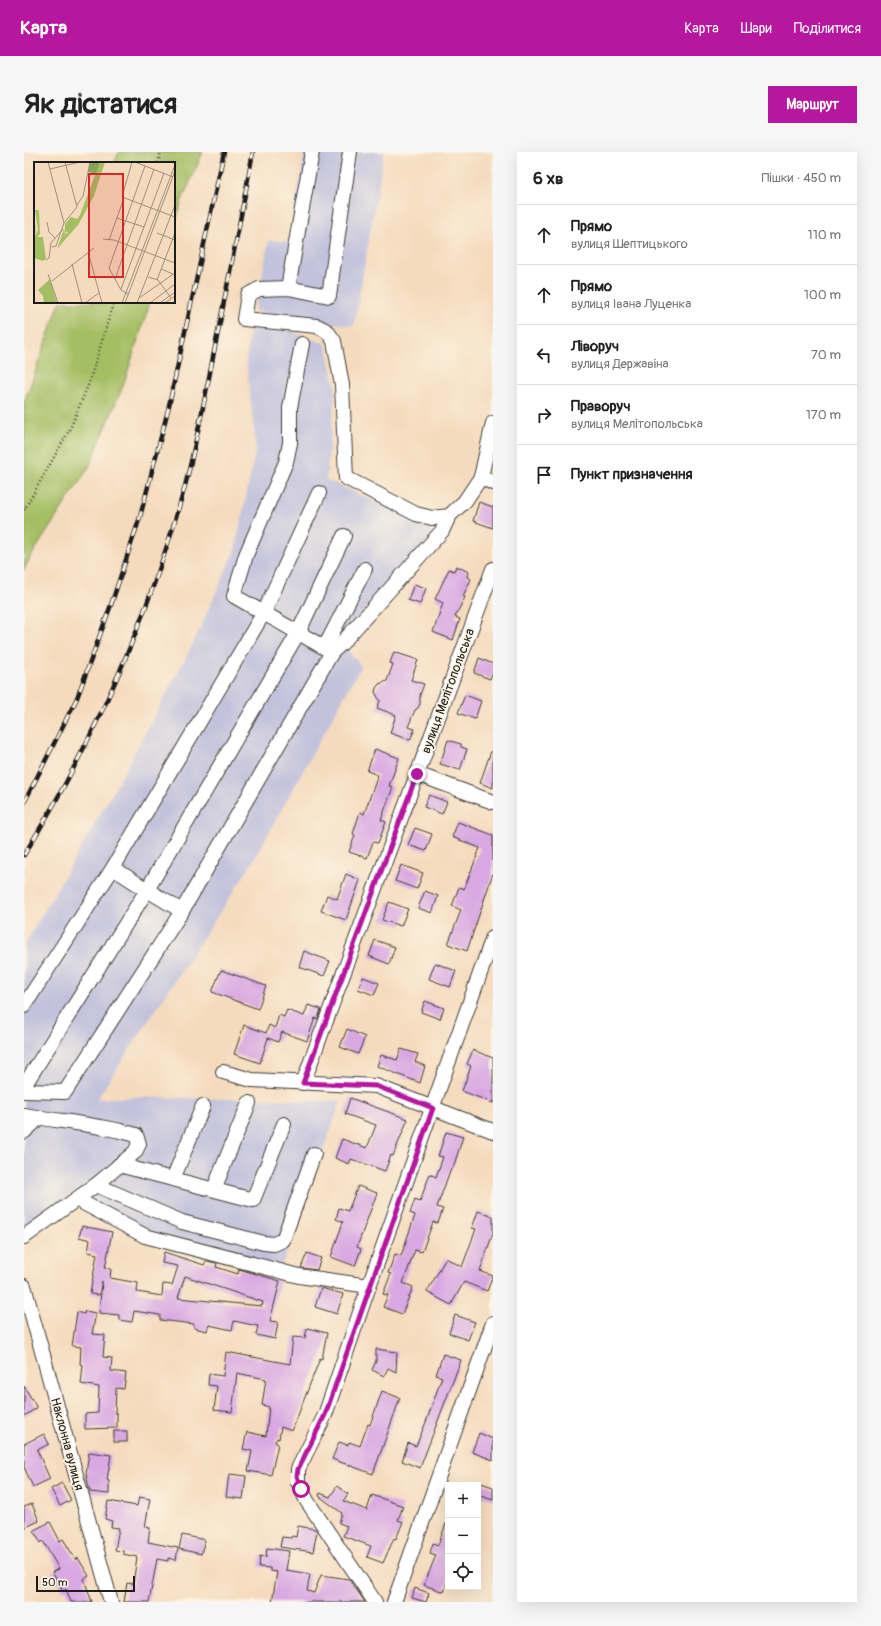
<!DOCTYPE html>
<html lang="uk">
<head>
<meta charset="utf-8">
<style>
	body { margin:0; font-family:Pangolin,sans-serif; background:#f6f6f6; color:#222 }
	.controls { position:absolute; right:12px; bottom:12px; display:grid; overflow:hidden; border-radius:0px; box-shadow:0 4px 16px #0002 }
	.controls button { width:36px; height:36px; display:grid; place-items:center; padding:0; border:0; border-bottom:1px solid #e0e0e0; background:#fff; color:#222; font:20px sans-serif }
	.scale { position:absolute; left:12px; bottom:10px; width:99px; box-sizing:border-box; padding-left:4px; border:2px solid #1c1c1c; border-top:0; font-size:11px; line-height:14px; white-space:nowrap; color:#1c1c1c; -webkit-text-stroke:3px #fcf5e5; paint-order:stroke }
	.stop { position:absolute; width:12px; height:12px; margin:-9px; border:3px solid #b5179e; border-radius:50%; background:#fff }
	.stop.end { background:#b5179e; border-color:#fff; box-shadow:0 1px 4px #0008 }
	.list { margin:0; padding:0; list-style:none }
	h2 { display:flex; justify-content:space-between; align-items:center; height:52px; margin:0; padding:0 16px; font-size:17px }
	h2 small { font-size:13px; font-weight:400; color:#767676 }
	.list li { display:grid; grid-template-columns:26px 1fr auto; gap:12px; align-items:center; box-sizing:border-box; height:60px; padding:0 16px; border-top:1px solid #e0e0e0 }
	.list b { display:block; font-size:15px; white-space:nowrap }
	.list p { margin:0; font-size:13px; white-space:nowrap; color:#767676 }
	.list em { font-size:13px; font-style:normal; color:#767676 }
	.icon { flex:none; width:22px; height:22px; fill:none; stroke:currentColor; stroke-width:2; stroke-linecap:round; stroke-linejoin:round }
	.map { position:relative; flex:none; width:469px; height:1450px; overflow:hidden; border-radius:0px }
	header { display:flex; align-items:center; gap:24px; box-sizing:border-box; height:56px; padding:0 20px; background:#b5179e; color:#fff }
	header strong { font-size:19px }
	nav { display:flex; gap:22px; margin-inline-start:auto; font-size:14px }
	.intro { display:flex; align-items:center; justify-content:space-between; box-sizing:border-box; height:96px; padding:0 24px }
	h1 { margin:0; font-size:28px }
	.button { padding:10px 18px; border-radius:0px; background:#b5179e; color:#fff; font-size:14px; font-weight:700 }
	main { display:flex; gap:24px; padding:0 24px }
	aside { flex:1; background:#fff; border-radius:0px; box-shadow:0 4px 16px #0002 }
	.map>svg:first-child { display:block }
</style>
</head>
<body>
<header>
<strong>Карта</strong>
<nav><a>Карта</a><a>Шари</a><a>Поділитися</a></nav>
</header>
<div class="intro"><h1>Як дістатися</h1><a class="button">Маршрут</a></div>
<main>
<div class="map">
<svg width="469" height="1450" viewBox="0 0 469 1450">
	<rect width="100%" height="100%" fill="#fcf5e5"/>
	<filter id="ink" filterUnits="userSpaceOnUse"><feTurbulence type="fractalNoise" baseFrequency=".025" numOctaves="2"/><feDisplacementMap in="SourceGraphic" scale="8" xChannelSelector="R" yChannelSelector="G"/><feConvolveMatrix kernelMatrix="1 2 1 2 8 2 1 2 1" color-interpolation-filters="sRGB"/></filter>
	<filter id="wash" filterUnits="userSpaceOnUse"><feTurbulence type="fractalNoise" baseFrequency=".012" numOctaves="4" result="noise"/><feDisplacementMap in="SourceGraphic" scale="16" xChannelSelector="R" yChannelSelector="G"/><feGaussianBlur stdDeviation="0.9" result="paint"/><feColorMatrix in="noise" values="0 0 0 0 0 0 0 0 0 0 0 0 0 0 0 0 0 1.4 0 .05"/><feComposite in="paint" operator="in"/></filter>
	<g filter="url(#wash)">
		<rect width="100%" height="100%" fill="#f5dbbe"/>
		<g fill="#c2c2dc">
			<polygon points="281,0 360,0 330,174 231,159 245,88 264,90"/>
			<polygon points="226,174 259,176 302,192 312,235 302,328 399,370 410,382 314,487 337,514 227,713 73,947 111,945 317,949 257,1116 133,1084 50,1040 0,1077 0,794 97,626 167,496 211,398 232,296 222,207"/>
		</g>
		<g fill="#a4be63" stroke="#606d40">
			<polygon points="95,0 179,0 158,48 150,74 150,11 90,11"/>
			<polygon points="36,150 126,150 99,234 65,315 7,404 0,418 0,251"/>
		</g>
		<g id="blocks">
			<g fill="#d8a8e2" fill-rule="evenodd">
				<polygon points="455,350 469,355 469,376 449,369"/>
				<polygon points="432,414 445,420 443,425 447,427 439,444 441,445 431,465 436,467 429,488 409,480 419,451 411,447 425,417 430,419"/>
				<polygon points="390,432 402,436 396,452 384,448"/>
				<polygon points="370,500 394,508 387,528 400,532 396,543 396,552 394,556 391,558 384,575 391,577 386,588 366,581 372,563 353,556 356,549 351,540 352,536 355,532 363,529 369,512 366,511"/>
				<polygon points="455,506 469,512 469,519 466,527 450,521"/>
				<polygon points="441,543 457,549 451,567 434,561"/>
				<polygon points="424,588 437,592 437,595 443,597 436,618 416,612"/>
				<polygon points="351,597 375,606 365,634 369,635 357,668 362,670 354,691 349,690 343,706 325,700 331,683 329,682 336,660 340,662 354,623 343,619"/>
				<polygon points="467,599 469,600 469,636 456,631"/>
				<polygon points="405,643 423,650 418,662 400,655"/>
				<polygon points="434,670 469,683 469,721 443,799 424,792 437,758 428,754 435,735 440,737 456,696 428,685"/>
				<polygon points="391,676 408,682 402,699 384,693"/>
				<polygon points="377,713 399,721 393,737 371,729"/>
				<polygon points="322,722 336,728 322,768 297,759 303,743 313,747"/>
				<polygon points="401,739 414,744 408,761 394,756"/>
				<polygon points="365,750 384,757 377,774 358,768"/>
				<polygon points="351,788 371,795 365,812 345,804"/>
				<polygon points="280,799 306,809 300,824 275,815"/>
				<polygon points="411,811 432,819 426,835 405,827"/>
				<polygon points="197,818 242,834 234,857 188,840"/>
				<polygon points="339,825 355,831 350,843 334,837"/>
				<polygon points="401,849 420,856 416,867 397,860"/>
				<polygon points="284,853 297,857 294,867 291,866 283,889 258,880 254,890 244,886 236,911 210,902 220,873 242,881 245,873 251,876 255,863 260,865 263,858 280,864"/>
				<polygon points="323,877 341,885 334,902 316,895"/>
				<polygon points="377,897 394,902 391,910 401,914 396,931 353,914 357,903 373,908"/>
				<polygon points="449,898 469,906 469,951 438,939 447,914 443,912"/>
				<polygon points="326,946 384,967 369,1004 367,1003 361,1019 327,1007 325,1012 311,1006 318,987 343,996 352,973 321,962"/>
				<polygon points="422,980 439,985 429,1016 427,1016 413,1055 419,1057 414,1071 409,1070 398,1100 391,1098 379,1131 389,1135 378,1162 359,1155 364,1143 359,1142 367,1122 364,1121 371,1102 377,1104 391,1063 386,1061 391,1047 396,1049 406,1022 412,1025 419,1005 414,1004"/>
				<polygon points="334,1034 353,1041 333,1095 337,1097 331,1114 307,1105 319,1070 312,1067 315,1056 324,1059"/>
				<polygon points="454,1059 469,1065 469,1081 456,1119 469,1124 463,1139 440,1130 427,1153 403,1140 422,1106 438,1115 452,1077 448,1076"/>
				<path d="M58 1074 88 1080 81 1116 87 1117 86 1126 114 1131 113 1140 138 1144 139 1132 148 1133 154 1114 138 1111 140 1100 180 1113 182 1109 193 1111 192 1115 214 1122 215 1117 256 1129 246 1169 254 1170 251 1187 232 1183 234 1174 210 1169 208 1178 185 1173 183 1179 170 1176V1172L136 1168V1163L110 1159 108 1170 95 1168V1163L75 1161 78 1129 75 1143 66 1142 73 1102 64 1100 66 1088 55 1085ZM161 1124 239 1150 238 1154 154 1146Z"/>
				<polygon points="283,1101 297,1106 293,1118 277,1116"/>
				<polygon points="297,1136 319,1142 313,1162 291,1155"/>
				<polygon points="61,1159 72,1161 68,1182 81,1183 79,1205 88,1206 87,1219 102,1221 100,1237 92,1236 91,1261 93,1261 93,1276 61,1277 61,1262 74,1261 75,1235 57,1232 59,1213 56,1212 57,1195 48,1194 53,1160 60,1162"/>
				<polygon points="431,1163 451,1170 444,1188 425,1181"/>
				<polygon points="283,1176 303,1181 298,1207 296,1206 268,1279 257,1275 255,1287 253,1286 251,1290 254,1292 247,1323 224,1319 228,1299 219,1297 223,1280 242,1284 245,1255 238,1253 242,1227 213,1221 208,1260 190,1258 193,1234 184,1233 185,1222 199,1224 202,1200 266,1212 269,1185 281,1186"/>
				<polygon points="352,1197 373,1200 372,1220 364,1216 360,1224 348,1218 352,1209"/>
				<polygon points="419,1202 437,1208 396,1316 378,1309 384,1291 392,1294 402,1270 418,1225 412,1223"/>
				<polygon points="0,1234 13,1256 0,1264"/>
				<polygon points="358,1239 376,1246 349,1322 308,1307 315,1290 324,1293 325,1290 336,1294 344,1272 346,1273"/>
				<rect x="90" y="1279" width="13" height="11"/>
				<polygon points="455,1281 469,1287 469,1308 448,1300"/>
				<polygon points="20,1282 25,1292 13,1298 26,1327 9,1335 0,1315 0,1292"/>
				<polygon points="65,1300 87,1303 83,1328 85,1329 85,1342 66,1340 62,1322"/>
				<polygon points="205,1322 222,1324 219,1347 202,1345"/>
				<polygon points="454,1330 469,1335 469,1348 454,1343"/>
				<polygon points="38,1331 47,1348 36,1354 27,1337"/>
				<polygon points="313,1334 324,1342 319,1349 343,1358 348,1343 379,1354 374,1368 379,1370 372,1387 370,1386 359,1411 343,1405 347,1394 319,1384 323,1374 315,1371 318,1361 295,1344 296,1341 306,1345"/>
				<polygon points="115,1345 126,1347 121,1375 126,1376 124,1390 154,1396 152,1408 144,1406 144,1409 133,1407 125,1450 100,1450 103,1431 109,1432 113,1405 99,1402 99,1399 91,1398 95,1376 87,1375 88,1369 81,1367 84,1349 113,1354"/>
				<polygon points="8,1352 15,1369 0,1376 0,1355"/>
				<polygon points="423,1369 424,1429 420,1440 400,1433 412,1403 406,1401 409,1391 414,1393"/>
				<polygon points="26,1370 36,1389 39,1387 52,1408 54,1406 65,1424 60,1427 68,1450 47,1450 42,1437 39,1439 28,1420 35,1417 19,1389 17,1391 10,1378"/>
				<polygon points="274,1374 291,1377 293,1379 289,1400 256,1395 258,1385 267,1386 268,1384 272,1385"/>
				<polygon points="158,1383 181,1388 177,1402 155,1397"/>
				<polygon points="243,1396 265,1399 262,1418 286,1422 283,1439 290,1441 297,1423 325,1427 341,1450 248,1450 253,1420 246,1419 246,1416 235,1415 236,1404 242,1405"/>
				<polygon points="391,1436 405,1441 402,1450 388,1446"/>
			</g>
		</g>
	</g>
	<g filter="url(#ink)">
		<use href="#blocks" fill-opacity="0" stroke="#3d3934" stroke-width="1"/>
		<g fill="none" stroke-linecap="round" stroke-linejoin="round">
			<g stroke="#3d3934" stroke-width="16">
				<g id="minor">
					<polyline points="326,0 305,144 264,136 235,137 224,143 220,167 293,174 303,179 310,189 318,233 322,326 392,362 408,366 425,364 441,349 457,325 469,271"/>
					<polyline points="264,136 288,0"/>
					<polyline points="278,192 266,256 266,291 262,310 222,403 210,444 308,500"/>
					<polyline points="457,325 469,331"/>
					<polyline points="301,495 341,417"/>
					<polyline points="393,622 469,650"/>
					<polyline points="89,716 123,738 158,759"/>
					<polyline points="0,854 89,716 239,462 295,341"/>
					<polyline points="199,920 228,928 352,934 469,979"/>
					<polyline points="279,931 469,417"/>
					<polyline points="0,934 123,738 274,481 320,384"/>
					<polyline points="0,939 41,940 158,759 308,500 318,491 418,379 425,364"/>
					<path d="M0 963C37 970 75 972 112 983L115 992 111 1000 72 1033 0 1085"/>
					<polyline points="0,980 15,966"/>
					<polyline points="95,1013 229,1048 260,972"/>
					<polyline points="149,1027 179,954"/>
					<polyline points="72,1033 158,1070 240,1091 250,1092 259,1088 290,1002"/>
					<polyline points="190,1037 225,951"/>
					<polyline points="54,1048 121,1084 275,1124 345,1134"/>
					<polyline points="0,1134 87,1450"/>
					<polyline points="351,1450 283,1349 274,1330 274,1317 301,1263 345,1134 469,785"/>
					<polyline points="370,1450 469,1171"/>
				</g>
			</g>
			<g stroke="#3d3934" stroke-width="2.5" stroke-dasharray="1 3" stroke-linecap="butt">
				<polyline points="134,11 137,0"/>
				<polyline points="0,358 46,277 65,231 90,150"/>
			</g>
			<use href="#minor" stroke="#fff" stroke-width="14"/>
			<g stroke="#1c1c1c" stroke-width="4.5">
				<g id="rail">
					<polyline points="0,651 53,546 88,450 116,365 144,258 200,0"/>
					<path d="M0 703C71 588 125 464 161 334 173 288 182 241 191 195 204 130 217 65 229 0"/>
				</g>
			</g>
			<use href="#rail" stroke="#fcf5e5" stroke-width="3" stroke-dasharray="9" stroke-linecap="butt"/>
		</g>
	</g>
	<g fill="none" stroke-linecap="round" stroke-linejoin="round" filter="url(#ink)">
		<polyline stroke="#b5179e" stroke-width="5" points="277,1337 273,1324 274,1317 301,1263 409,956 352,934 279,931 393,622"/>
	</g>
	<g text-anchor="middle" dominant-baseline="central" stroke-width="3.5" stroke-linejoin="round" paint-order="stroke">
		<g font-size="13" fill="#1c1c1c" stroke="#fcf5e5">
			<text transform="translate(424 539) rotate(-70)">вулиця Мелітопольська</text>
			<text transform="translate(43 1292) rotate(75)">Наклонна вулиця</text>
		</g>
	</g>
	<g transform="translate(10 10)">
		<rect width="141" height="141" fill="#f5dbbe"/>
		<path d="M66 0H71L60 34 44 63 23 87 30 67 31 72 34 71 32 68 33 71 31 70V62L37 55 43 57 46 53ZM1 48H5L6 72 3 75H9L12 97 9 99 0 96V76L4 68ZM16 117 22 138 24 141H10L9 134 4 128Z" fill="#a4be63"/>
		<path d="M56 0H66L62 12 54 10Z" fill="#83a559"/>
		<path fill="none" stroke="#9e8f7d" stroke-width="1" d="M14 0 30 61M98 0 88 35 141 55M101 0 139 15M16 7 46 0M43 43 49 34 56 0M0 47 1 71M83 56 110 65M13 60 15 70 21 76M123 71 141 78M69 77 80 78 141 101M75 78 90 36M18 85 22 84 30 61 43 45 31 0M54 90 68 141M12 98 15 96 17 81 29 67M38 102 48 141M127 107 139 112M14 112 24 141M114 115 124 118 137 136M81 117 120 7M123 118 141 71M18 119 60 86M87 127 130 11M94 132 87 128 75 106 111 4M105 136 141 111M51 141 65 131M88 141 141 3M91 141 141 9M103 141 141 43M116 141 141 122M126 141 141 130M131 141 141 134"/>
		<path fill="#d62828" fill-opacity="0.15" stroke="#d62828" stroke-width="2" d="M55 12H89V115H55Z"/>
		<rect width="141" height="141" fill="none" stroke="#1c1c1c" stroke-width="2"/>
	</g>
</svg>
<div class="controls">
<button>+</button>
<button>−</button>
<button><svg class="icon" aria-label="locate" viewBox="0 0 24 24"><circle cx="12" cy="12" r="6"/><path d="M12 2v4M12 18v4M2 12h4M18 12h4"/></svg></button>
</div>
<div class="scale">50 m</div>
<div class="stop" style="left:277px;top:1337px"></div>
<div class="stop end" style="left:393px;top:622px"></div>
</div>
<aside>
<h2>6 хв<small>Пішки · 450 m</small></h2>
<ul class="list">
<li><svg class="icon" aria-label="ahead" viewBox="0 0 24 24"><path d="M12 20V5M6 11l6-6 6 6"/></svg><div><b>Прямо</b><p>вулиця Шептицького</p></div><em>110 m</em></li>
<li><svg class="icon" aria-label="ahead" viewBox="0 0 24 24"><path d="M12 20V5M6 11l6-6 6 6"/></svg><div><b>Прямо</b><p>вулиця Івана Луценка</p></div><em>100 m</em></li>
<li><svg class="icon" aria-label="left" viewBox="0 0 24 24"><path d="M17 20v-9H6M10 6l-5 5 5 5"/></svg><div><b>Ліворуч</b><p>вулиця Державіна</p></div><em>70 m</em></li>
<li><svg class="icon" aria-label="right" viewBox="0 0 24 24"><path d="M7 20v-9h11M14 6l5 5-5 5"/></svg><div><b>Праворуч</b><p>вулиця Мелітопольська</p></div><em>170 m</em></li>
<li><svg class="icon" aria-label="arrive" viewBox="0 0 24 24"><path d="M6 21V4h12l-3 4 3 4H6"/></svg><div><b>Пункт призначення</b></div></li>
</ul>
</aside>
</main>
</body>
</html>
